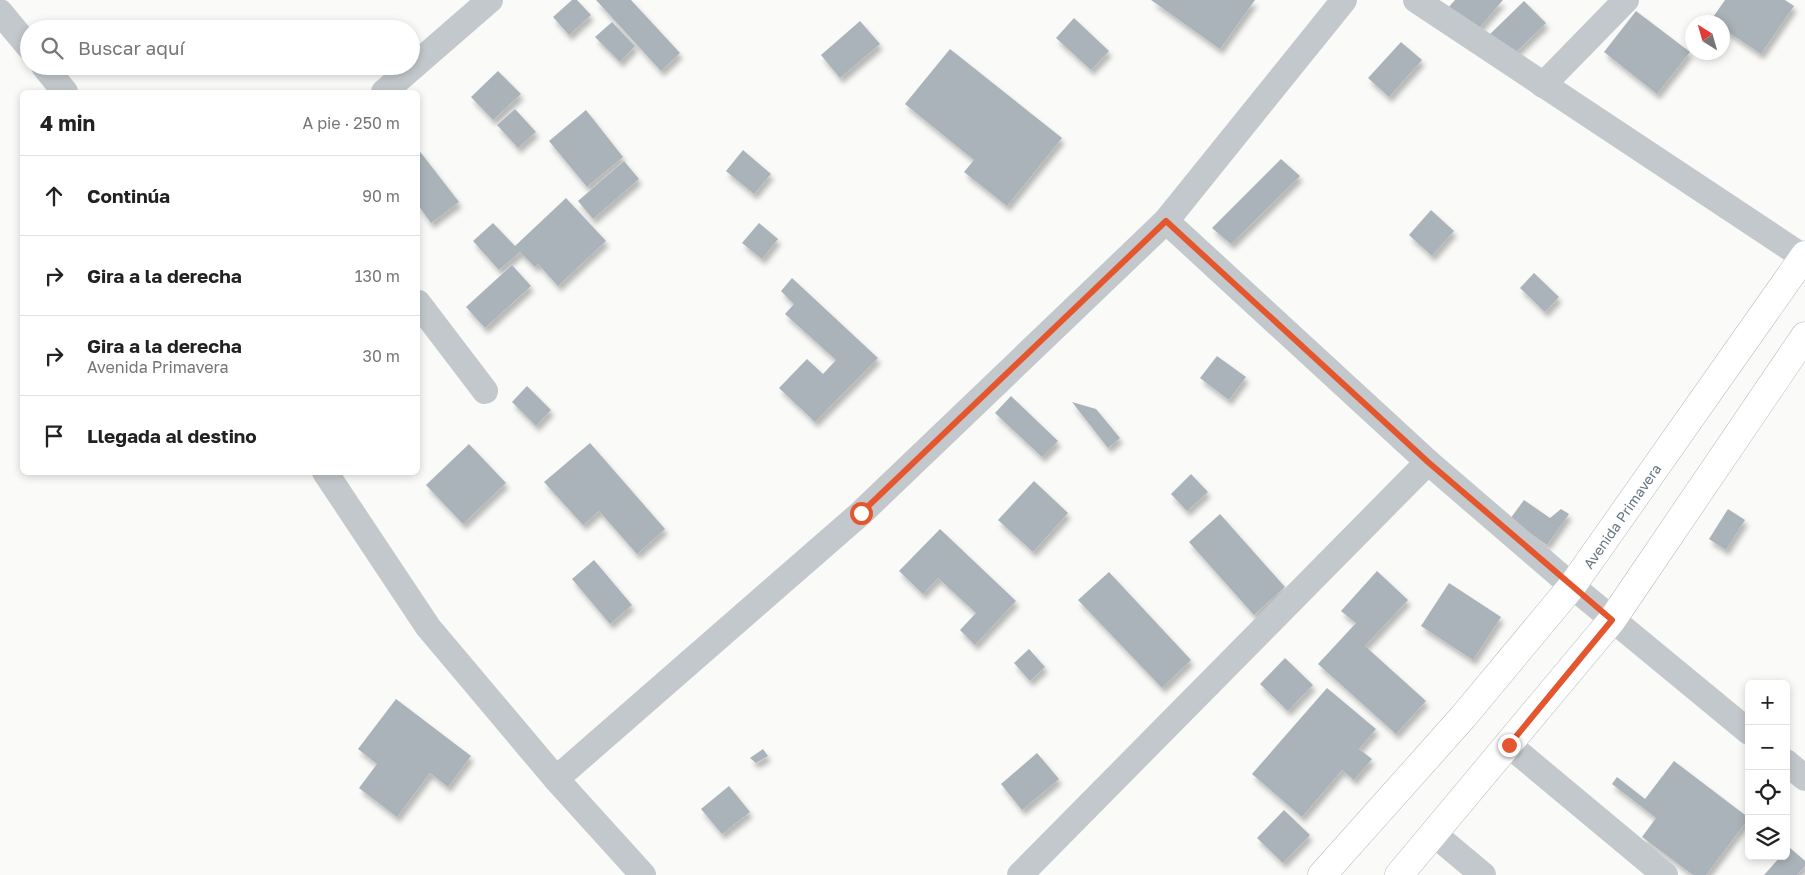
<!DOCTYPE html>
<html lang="es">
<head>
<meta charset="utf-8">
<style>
	body { margin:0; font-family:"Golos Text",sans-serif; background:#f6f6f6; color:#222 }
	.controls { position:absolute; right:15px; bottom:15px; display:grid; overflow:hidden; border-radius:8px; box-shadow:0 2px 8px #0003 }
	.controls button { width:45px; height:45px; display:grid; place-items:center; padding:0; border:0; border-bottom:1px solid #e0e0e0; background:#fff; color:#222; font:25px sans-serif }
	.compass { position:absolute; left:1685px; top:15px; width:45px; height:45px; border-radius:50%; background:#fff; box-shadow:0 2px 8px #0003; rotate:323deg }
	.stop { position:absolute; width:15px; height:15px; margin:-11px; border:4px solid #e4572e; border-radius:50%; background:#fff }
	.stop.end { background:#e4572e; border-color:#fff; box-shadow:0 1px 5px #0008 }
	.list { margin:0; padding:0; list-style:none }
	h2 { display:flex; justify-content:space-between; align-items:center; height:65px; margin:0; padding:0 20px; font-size:21px }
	h2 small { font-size:16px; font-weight:400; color:#767676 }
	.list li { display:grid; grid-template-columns:32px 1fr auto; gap:15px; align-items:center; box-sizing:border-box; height:80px; padding:0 20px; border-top:1px solid #e0e0e0 }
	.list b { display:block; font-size:19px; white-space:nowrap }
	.list p { margin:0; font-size:16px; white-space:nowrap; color:#767676 }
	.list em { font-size:16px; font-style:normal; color:#767676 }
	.icon { flex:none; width:28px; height:28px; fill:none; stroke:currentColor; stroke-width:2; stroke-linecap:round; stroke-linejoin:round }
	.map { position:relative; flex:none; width:1805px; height:875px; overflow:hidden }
	.search { position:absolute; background:#fff; box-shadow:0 2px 8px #0003; left:20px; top:20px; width:400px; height:55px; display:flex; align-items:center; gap:12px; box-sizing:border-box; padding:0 18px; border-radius:28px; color:#767676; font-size:19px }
	.panel { position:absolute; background:#fff; box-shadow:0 2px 8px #0003; left:20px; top:90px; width:400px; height:385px; border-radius:8px }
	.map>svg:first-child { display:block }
</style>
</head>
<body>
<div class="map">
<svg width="1805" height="875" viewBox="0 0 1805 875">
	<defs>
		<filter id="shadow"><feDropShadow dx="3" dy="5.5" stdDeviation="2.5" flood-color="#0004"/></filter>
	</defs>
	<rect width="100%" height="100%" fill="#fafaf8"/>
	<g fill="#aab3b9" filter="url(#shadow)">
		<polygon points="572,0 577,0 591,15 569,35 553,17"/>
		<polygon points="596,0 631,0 680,53 661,71"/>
		<polygon points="1151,0 1255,0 1220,49"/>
		<polygon points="1455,0 1503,0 1475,33 1447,9"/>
		<polygon points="1725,0 1785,0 1794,6 1761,54 1722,28 1722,22 1711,20"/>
		<polygon points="1524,1 1546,23 1508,60 1487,37"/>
		<polygon points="1636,11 1690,52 1657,94 1604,52"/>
		<polygon points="1074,18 1109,51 1091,70 1056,38"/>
		<polygon points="860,21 880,44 840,78 821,55"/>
		<polygon points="612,22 635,46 620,62 595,37"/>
		<polygon points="1401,42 1422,60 1389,97 1368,78"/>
		<polygon points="950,49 1062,138 1007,206 964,172 974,160 905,104"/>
		<polygon points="498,71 521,94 493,120 471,97"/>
		<polygon points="515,109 536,132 518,148 497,125"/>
		<polygon points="586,110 623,157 587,187 549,141"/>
		<polygon points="418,149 459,202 431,223 418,205"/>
		<polygon points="743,150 771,174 754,194 726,171"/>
		<polygon points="1281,159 1300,176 1231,244 1212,228"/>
		<polygon points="624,161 639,179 593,219 578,201"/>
		<polygon points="566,198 606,241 558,286 538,264 535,267 520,252 499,270 473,241 493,223 515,246"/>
		<polygon points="1431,210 1454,231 1432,256 1409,235"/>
		<polygon points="759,223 778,239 762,259 742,243"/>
		<polygon points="512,265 531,286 485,328 466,307"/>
		<polygon points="1534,273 1559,297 1545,312 1520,288"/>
		<polygon points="792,278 878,358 815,422 779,388 807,359 823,374 836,360 785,314 794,304 781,291"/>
		<polygon points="1217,356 1246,377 1229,400 1200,378"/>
		<polygon points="527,386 551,410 536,426 512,402"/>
		<polygon points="1011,396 1058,441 1042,457 995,413"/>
		<polygon points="1072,402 1096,409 1120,438 1108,448"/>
		<polygon points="590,443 665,529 637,554 599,511 583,525 544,482"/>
		<polygon points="469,444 506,483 463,524 426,485"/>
		<polygon points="1191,474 1208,492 1187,511 1171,494"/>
		<polygon points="1034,481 1068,513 1033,552 998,520"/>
		<polygon points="1524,500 1550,518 1561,509 1569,514 1547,545 1510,519"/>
		<polygon points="1728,509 1745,520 1726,550 1709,539"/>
		<polygon points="1220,514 1285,587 1254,615 1189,542"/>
		<polygon points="940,529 1016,601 975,645 960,630 976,613 938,578 923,594 899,571"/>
		<polygon points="594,560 632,605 610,624 572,579"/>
		<polygon points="1377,571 1408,600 1365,646 1426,701 1396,734 1318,664 1356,623 1341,611"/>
		<polygon points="1109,572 1191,660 1162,688 1078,600"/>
		<polygon points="1449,583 1501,617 1473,660 1421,626"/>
		<polygon points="1029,649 1045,667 1030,681 1014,663"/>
		<polygon points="1285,658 1313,685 1288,711 1260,684"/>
		<polygon points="1327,688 1376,729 1359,749 1372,759 1354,780 1342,770 1302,817 1252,774"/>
		<polygon points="396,699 471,756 448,787 430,773 397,817 359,788 377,764 358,749"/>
		<polygon points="763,749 768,756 756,763 750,758"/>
		<polygon points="1037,753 1059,779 1022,810 1001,784"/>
		<polygon points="1674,761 1749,818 1706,875 1693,875 1642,837 1656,818 1612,784 1617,777 1645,799"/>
		<polygon points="729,786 750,812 722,834 701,809"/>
		<polygon points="1284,810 1310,835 1283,863 1257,838"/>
		<polygon points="1789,847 1805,861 1805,866 1797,875 1764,875 1781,856 1786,856"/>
	</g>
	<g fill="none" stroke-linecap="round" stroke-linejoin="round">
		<g stroke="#b3babf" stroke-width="29">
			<g id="secondary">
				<polyline points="1322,875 1463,717 1572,586 1805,255"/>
				<polyline points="1399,875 1612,620 1805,336"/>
			</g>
		</g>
		<g stroke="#c3c8cc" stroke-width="26">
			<polyline points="1416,0 1805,258"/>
			<polyline points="0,12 29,47"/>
			<polyline points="44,66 65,92"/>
			<polyline points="1543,85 1626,0"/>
			<polyline points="384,92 490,0"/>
			<polyline points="1166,221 1428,462 1572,586 1749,732"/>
			<polyline points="418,303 485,391"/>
			<polyline points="325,472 428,627 556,779 643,875"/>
			<polyline points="1509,745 1665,875"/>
			<polyline points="1786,762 1805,778"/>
			<polyline points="556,779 861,513 1166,221 1344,0"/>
			<polyline points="1434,834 1483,875"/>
			<polyline points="1020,875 1428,462"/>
		</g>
		<use href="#secondary" stroke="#fff" stroke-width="28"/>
	</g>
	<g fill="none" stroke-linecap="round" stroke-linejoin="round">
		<polyline stroke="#e4572e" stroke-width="6" points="861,513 1166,221 1428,462 1612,620 1509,745"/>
	</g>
	<g text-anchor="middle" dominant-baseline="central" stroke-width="5" stroke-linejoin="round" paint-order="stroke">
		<g font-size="14" fill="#657683" stroke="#fff">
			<text transform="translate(1622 516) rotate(-55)">Avenida Primavera</text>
		</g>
	</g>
</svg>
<div class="controls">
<button>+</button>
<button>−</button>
<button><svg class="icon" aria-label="locate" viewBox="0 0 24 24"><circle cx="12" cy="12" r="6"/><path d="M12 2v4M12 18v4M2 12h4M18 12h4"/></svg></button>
<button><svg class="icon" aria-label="layers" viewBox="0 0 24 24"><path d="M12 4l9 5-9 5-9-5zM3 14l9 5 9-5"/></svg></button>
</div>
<svg class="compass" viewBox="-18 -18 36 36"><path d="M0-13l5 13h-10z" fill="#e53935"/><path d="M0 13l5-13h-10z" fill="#767676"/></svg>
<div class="stop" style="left:861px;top:513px"></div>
<div class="stop end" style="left:1509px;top:745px"></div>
<div class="search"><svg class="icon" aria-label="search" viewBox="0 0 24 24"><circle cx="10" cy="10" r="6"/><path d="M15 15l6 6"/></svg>Buscar aquí</div>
<section class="panel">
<h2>4 min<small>A pie · 250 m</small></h2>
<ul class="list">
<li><svg class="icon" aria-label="ahead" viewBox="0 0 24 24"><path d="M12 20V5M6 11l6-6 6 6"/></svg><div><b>Continúa</b></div><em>90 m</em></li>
<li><svg class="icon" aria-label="right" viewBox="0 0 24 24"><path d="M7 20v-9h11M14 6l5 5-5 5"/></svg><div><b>Gira a la derecha</b></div><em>130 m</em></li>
<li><svg class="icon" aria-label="right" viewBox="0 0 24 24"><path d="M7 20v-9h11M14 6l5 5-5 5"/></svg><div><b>Gira a la derecha</b><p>Avenida Primavera</p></div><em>30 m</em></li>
<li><svg class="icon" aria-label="arrive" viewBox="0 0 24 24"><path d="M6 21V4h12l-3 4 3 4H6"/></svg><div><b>Llegada al destino</b></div></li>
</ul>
</section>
</div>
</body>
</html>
